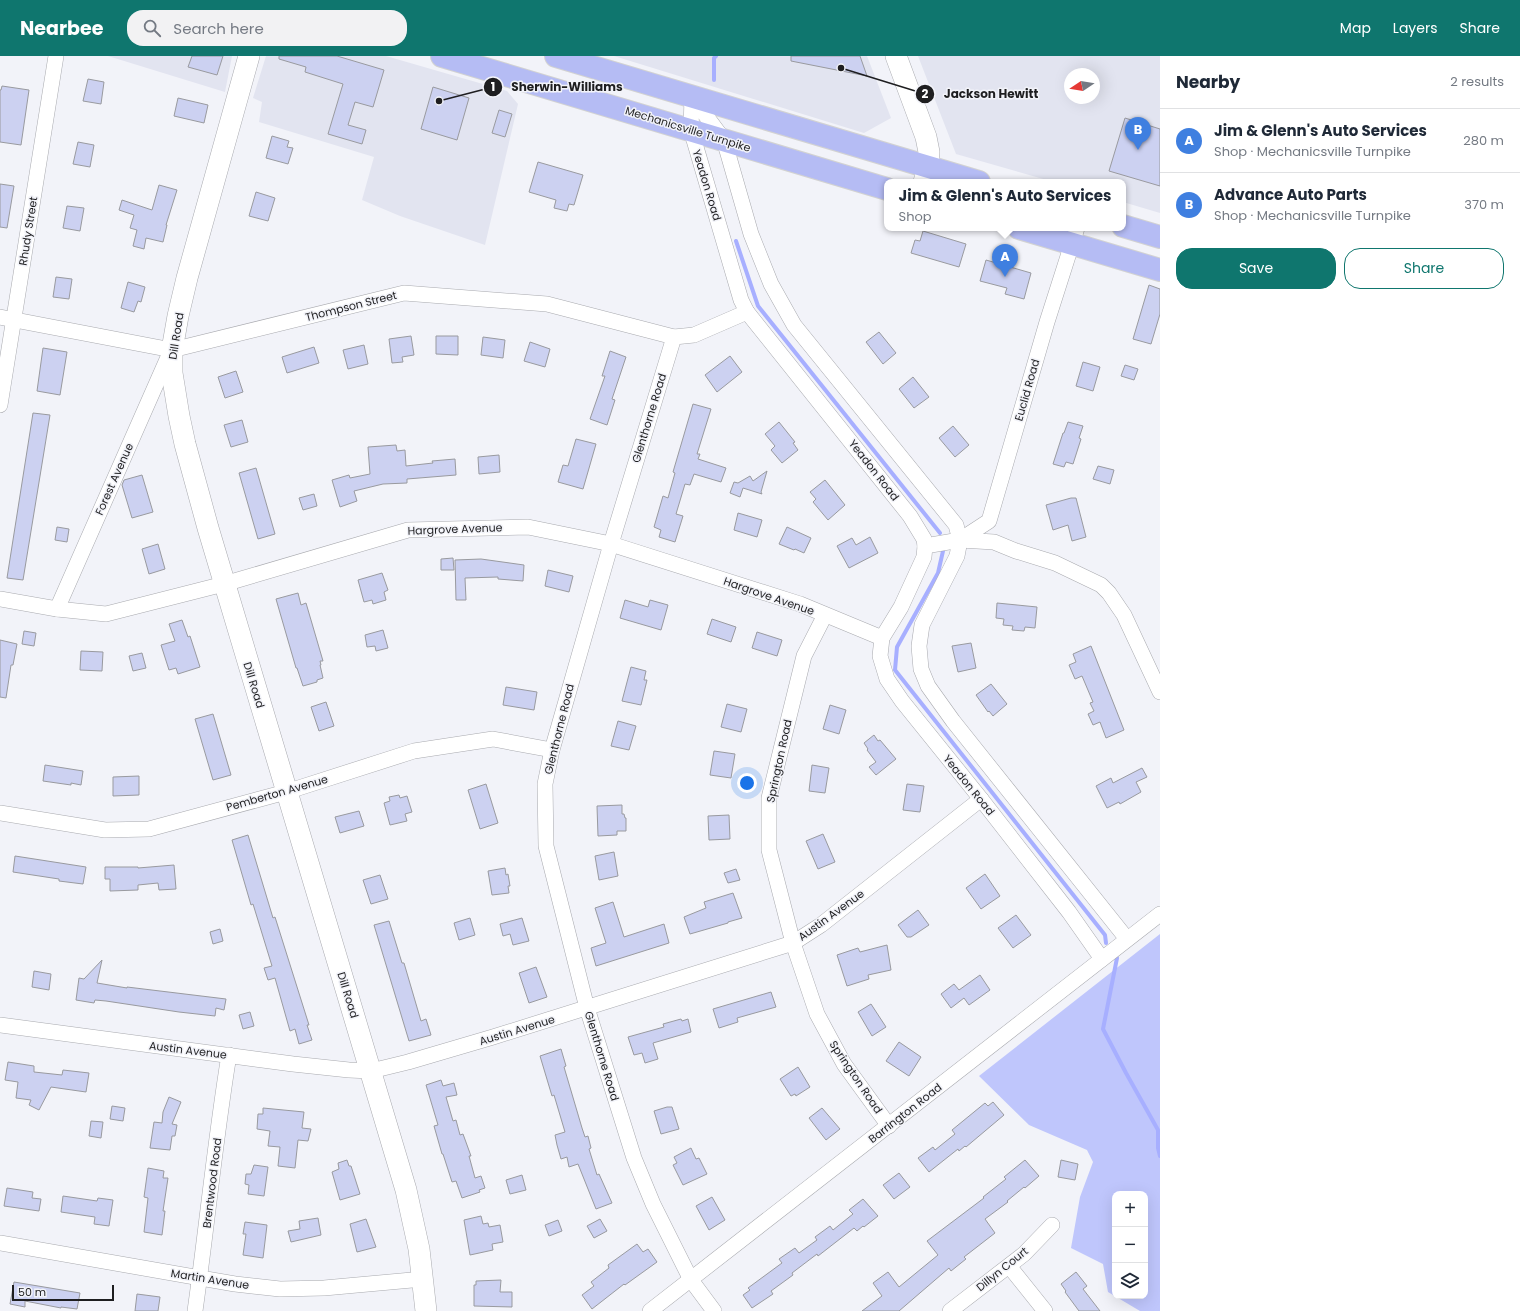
<!DOCTYPE html>
<html lang="en">
<head>
<meta charset="utf-8">
<style>
	body { margin:0; font-family:Poppins,sans-serif; background:#f2f2f3; color:#1f2937 }
	.controls { position:absolute; right:12px; bottom:12px; display:grid; overflow:hidden; border-radius:8px; box-shadow:0 4px 16px #0002 }
	.controls button { width:36px; height:36px; display:grid; place-items:center; padding:0; border:0; border-bottom:1px solid #e0e1e3; background:#fff; color:#1f2937; font:20px sans-serif }
	.compass { position:absolute; left:1064px; top:12px; width:36px; height:36px; border-radius:50%; background:#fff; box-shadow:0 4px 16px #0002; rotate:258deg }
	.scale { position:absolute; left:12px; bottom:10px; width:102px; box-sizing:border-box; padding-left:4px; border:2px solid #1e1e20; border-top:0; font-size:11px; line-height:14px; white-space:nowrap; color:#1e1e20; -webkit-text-stroke:3px #f2f3f9; paint-order:stroke }
	.you { position:absolute; left:747px; top:727px; width:14px; height:14px; margin:-10px; border:3px solid #fff; border-radius:50%; background:#1a73e8; box-shadow:0 0 0 6px #1a73e833 }
	.badge { display:grid; place-items:center; width:26px; height:26px; border-radius:50%; background:#0f766e; color:#fff; font-size:13px; font-weight:700 }
	.pin { position:absolute; translate:-50% -33px; filter:drop-shadow(0 1px 2px #0008) }
	.pin::after { content:''; position:absolute; top:21px; width:14px; height:12px; background:inherit; clip-path:polygon(0 0,100% 0,50% 100%) }
	.popup { position:absolute; left:884px; top:123px; width:242px; height:52px; box-sizing:border-box; display:grid; place-content:center; border-radius:8px; background:#fff; filter:drop-shadow(0 1px 3px #0005); font-size:13px; white-space:nowrap; color:#747a83 }
	.popup b { font-size:15px; color:#1f2937 }
	.popup::after { content:''; position:absolute; left:50%; top:100%; margin-left:-8px; border:8px solid transparent; border-top-color:#fff }
	.list { margin:0; padding:0; list-style:none }
	h2 { display:flex; justify-content:space-between; align-items:center; height:52px; margin:0; padding:0 16px; font-size:17px }
	h2 small { font-size:13px; font-weight:400; color:#747a83 }
	.list li { display:grid; grid-template-columns:26px 1fr auto; gap:12px; align-items:center; box-sizing:border-box; height:64px; padding:0 16px; border-top:1px solid #e0e1e3 }
	.list b { display:block; font-size:15px; white-space:nowrap }
	.list p { margin:0; font-size:13px; white-space:nowrap; color:#747a83 }
	.list em { font-size:13px; font-style:normal; color:#747a83 }
	.actions { display:flex; gap:8px; padding:12px 16px }
	.actions a { flex:1; padding:9px 0; border:1px solid #0f766e; border-radius:16px; text-align:center; font-size:14px; color:#0f766e }
	.actions .main { background:#0f766e; color:#fff }
	.icon { flex:none; width:22px; height:22px; fill:none; stroke:currentColor; stroke-width:2; stroke-linecap:round; stroke-linejoin:round }
	.map { position:relative; flex:none; width:1160px; height:1255px; overflow:hidden }
	header { display:flex; align-items:center; gap:24px; box-sizing:border-box; height:56px; padding:0 20px; background:#0f766e; color:#fff }
	header strong { font-size:19px }
	nav { display:flex; gap:22px; margin-inline-start:auto; font-size:14px }
	.search { width:280px; height:36px; background:#f2f2f3; display:flex; align-items:center; gap:10px; box-sizing:border-box; padding:0 14px; border-radius:16px; color:#747a83; font-size:15px }
	main { display:flex }
	aside { flex:1; background:#fff }
	.map>svg:first-child { display:block }
</style>
</head>
<body>
<header>
<strong>Nearbee</strong>
<div class="search"><svg class="icon" aria-label="search" viewBox="0 0 24 24"><circle cx="10" cy="10" r="6"/><path d="M15 15l6 6"/></svg>Search here</div>
<nav><a>Map</a><a>Layers</a><a>Share</a></nav>
</header>
<main>
<div class="map">
<svg width="1160" height="1255" viewBox="0 0 1160 1255">
	<rect width="100%" height="100%" fill="#f2f3f9"/>
	<g fill="#e2e4f0" fill-rule="evenodd">
		<polygon points="108,0 232,0 225,36"/>
		<polygon points="266,0 386,0 507,35 518,48 485,189 400,160 362,144 374,101 259,66 262,46 253,42"/>
		<polygon points="614,0 867,0 891,62 864,77"/>
		<path d="M918 0H1160V157L1123 146V126H1054L956 98ZM1070 18H1094V42H1070Z"/>
	</g>
	<path fill="#bfc6fc" fill-rule="evenodd" d="M1160 878V1255H1140L1108 1236 1103 1208 1071 1192 1080 1141 1093 1106 1087 1094 1029 1069 979 1020ZM1115 1138H1145V1240H1115Z"/>
	<g fill="none" stroke-linecap="round" stroke-linejoin="round">
		<g stroke="#a7afff" stroke-width="4">
			<polyline points="714,24 714,2 716,0"/>
			<polyline points="736,185 758,250 940,477"/>
			<polyline points="943,495 938,517 897,591 895,614 1105,879 1106,887"/>
			<polyline points="1117,902 1103,973 1126,1017 1158,1074 1158,1092 1160,1100"/>
		</g>
	</g>
	<g fill="#ccd1f1" stroke="#999a9f">
		<polygon points="192,0 223,0 217,19 188,11"/>
		<polygon points="279,0 337,0 384,14 373,51 355,46 348,69 366,74 362,88 328,78 343,28 305,16 306,11 279,3"/>
		<polygon points="791,0 860,0 867,20 791,5"/>
		<polygon points="88,23 104,26 101,48 83,45"/>
		<polygon points="2,30 29,34 21,89 0,86 0,34 1,34"/>
		<polygon points="433,31 469,42 457,84 421,73"/>
		<polygon points="178,42 208,49 204,67 174,60"/>
		<polygon points="499,54 512,58 505,81 492,77"/>
		<polygon points="1125,62 1160,73 1160,130 1109,115"/>
		<polygon points="272,80 289,85 287,91 293,92 288,108 266,102"/>
		<polygon points="78,86 94,89 90,111 73,108"/>
		<polygon points="538,106 583,119 574,149 569,148 567,155 554,152 556,144 529,136"/>
		<polygon points="0,128 14,130 7,172 0,171"/>
		<polygon points="159,129 177,134 166,169 167,169 163,186 146,182 144,193 133,190 137,174 130,172 134,159 119,154 122,144 152,154"/>
		<polygon points="256,136 275,142 268,165 249,160"/>
		<polygon points="67,150 84,152 80,175 63,172"/>
		<polygon points="923,175 966,188 959,211 911,197 915,184 920,185"/>
		<polygon points="986,204 1031,217 1024,243 1005,238 1007,232 980,225"/>
		<polygon points="56,221 72,223 69,243 53,241"/>
		<polygon points="128,226 145,231 141,246 138,245 134,256 121,252"/>
		<polygon points="1149,229 1160,233 1160,258 1151,288 1133,283"/>
		<polygon points="879,276 896,297 883,308 866,286"/>
		<polygon points="411,280 414,299 402,301 403,306 392,307 389,283"/>
		<polygon points="436,280 458,280 458,299 436,298"/>
		<polygon points="483,281 505,284 503,302 481,299"/>
		<polygon points="530,286 550,293 545,311 524,305"/>
		<polygon points="364,289 368,308 348,313 343,294"/>
		<polygon points="314,291 319,307 287,317 282,301"/>
		<polygon points="43,292 67,296 60,339 37,335"/>
		<polygon points="610,295 626,301 612,343 615,344 607,369 590,363 605,320 602,320"/>
		<polygon points="730,300 742,316 717,336 705,319"/>
		<polygon points="1083,306 1100,311 1093,335 1076,330"/>
		<polygon points="1125,309 1138,313 1134,324 1121,320"/>
		<polygon points="236,315 243,336 225,342 218,321"/>
		<polygon points="913,321 929,341 914,352 899,333"/>
		<polygon points="693,348 711,353 697,398 700,398 698,403 726,412 721,426 694,418 690,429 685,428 676,458 683,460 675,486 659,481 661,474 654,471 663,440 668,442 675,417 673,416"/>
		<polygon points="33,357 50,359 23,524 7,522"/>
		<polygon points="242,364 248,386 231,391 224,369"/>
		<polygon points="779,366 795,386 793,387 798,394 782,407 771,394 775,390 765,378"/>
		<polygon points="1068,366 1083,370 1079,382 1081,383 1073,408 1066,406 1064,411 1053,408 1063,377 1064,377"/>
		<polygon points="953,370 969,389 955,401 939,382"/>
		<polygon points="576,383 596,388 583,433 558,426 563,409 568,410"/>
		<polygon points="396,389 397,395 405,394 406,410 433,407 432,405 455,403 456,419 407,423 407,427 383,428 354,435 357,445 340,451 332,424 349,419 350,422 370,418 368,391"/>
		<polygon points="499,399 500,416 479,418 478,401"/>
		<polygon points="1098,410 1114,414 1110,428 1093,423"/>
		<polygon points="256,412 275,478 258,483 239,417"/>
		<polygon points="767,415 761,436 762,438 743,432 740,441 730,437 734,426 738,427 750,420 753,425"/>
		<polygon points="142,419 153,456 132,462 122,429 124,424"/>
		<polygon points="825,424 845,449 828,464 813,446 816,443 810,436"/>
		<polygon points="314,438 317,450 303,454 299,442"/>
		<polygon points="1071,442 1076,442 1086,481 1072,485 1068,469 1053,474 1046,449"/>
		<polygon points="738,457 762,464 757,481 734,474"/>
		<polygon points="57,471 69,473 67,486 55,484"/>
		<polygon points="787,471 811,482 804,497 795,493 794,494 779,488"/>
		<polygon points="870,481 878,497 849,512 837,490 852,482 856,489"/>
		<polygon points="158,488 165,513 149,518 142,493"/>
		<polygon points="453,502 454,514 441,514 441,503"/>
		<polygon points="481,503 524,509 523,525 498,523 498,521 465,522 466,544 456,544 455,504"/>
		<polygon points="548,514 573,520 569,536 545,530"/>
		<polygon points="382,517 388,534 384,536 386,544 373,548 372,544 364,546 358,524"/>
		<polygon points="298,537 301,549 306,547 323,605 320,605 321,609 320,609 323,622 317,624 317,626 303,630 297,612 296,612 276,543"/>
		<polygon points="625,544 648,551 650,544 668,549 661,574 620,562"/>
		<polygon points="997,547 1037,551 1035,572 1025,571 1024,575 1012,574 1013,570 1003,569 1004,563 996,562"/>
		<polygon points="712,563 736,571 731,586 707,578"/>
		<polygon points="182,564 188,581 190,580 200,611 178,618 176,612 169,614 161,589 175,585 169,568"/>
		<polygon points="383,574 388,592 376,595 375,590 367,591 365,579"/>
		<polygon points="24,575 36,577 34,590 22,588"/>
		<polygon points="757,576 782,584 777,600 752,592"/>
		<polygon points="0,584 17,588 13,609 11,609 6,642 0,641"/>
		<polygon points="971,587 976,612 958,616 952,590"/>
		<polygon points="1091,590 1124,674 1106,682 1100,666 1093,669 1088,658 1094,655 1090,647 1093,646 1082,620 1075,623 1069,609 1076,606 1073,598"/>
		<polygon points="81,595 103,596 102,615 80,614"/>
		<polygon points="142,597 146,612 133,615 129,600"/>
		<polygon points="631,611 646,615 644,624 647,624 641,649 622,645"/>
		<polygon points="991,628 1007,648 993,660 989,655 988,656 976,639"/>
		<polygon points="506,631 537,636 534,654 503,649"/>
		<polygon points="326,646 334,670 319,675 311,651"/>
		<polygon points="727,648 747,653 741,676 721,671"/>
		<polygon points="830,649 846,654 839,678 823,673"/>
		<polygon points="213,658 231,719 213,724 195,663"/>
		<polygon points="618,665 636,670 629,694 611,690"/>
		<polygon points="874,679 878,685 880,684 896,703 876,719 869,711 876,706 867,694 868,693 864,687"/>
		<polygon points="714,695 735,698 731,722 710,719"/>
		<polygon points="45,709 83,715 81,729 71,727 71,729 43,725"/>
		<polygon points="812,709 829,712 825,737 809,735"/>
		<polygon points="1142,712 1147,721 1136,726 1141,736 1120,748 1119,746 1107,752 1096,730 1111,722 1113,727"/>
		<polygon points="139,720 139,739 113,740 113,721"/>
		<polygon points="486,728 498,767 480,773 468,734"/>
		<polygon points="907,728 924,730 920,756 903,754"/>
		<polygon points="399,739 400,742 407,740 412,756 405,758 407,765 390,769 384,747 390,745 389,741"/>
		<polygon points="622,749 622,758 624,758 625,762 626,762 626,775 617,775 617,779 598,780 597,750"/>
		<polygon points="359,755 364,770 340,777 335,761"/>
		<polygon points="729,759 730,783 709,784 708,760"/>
		<polygon points="823,778 835,806 818,813 806,785"/>
		<polygon points="248,779 273,862 275,861 309,969 307,969 312,984 299,988 295,973 290,975 275,922 268,924 264,912 272,910 253,848 251,849 232,784"/>
		<polygon points="614,796 618,820 599,824 595,800"/>
		<polygon points="15,800 86,811 83,828 59,825 59,823 13,816"/>
		<polygon points="174,809 176,833 159,834 158,827 138,829 138,834 110,835 110,823 105,823 105,811 138,811 138,812"/>
		<polygon points="505,812 506,819 508,818 510,830 508,830 509,837 492,839 488,815"/>
		<polygon points="736,813 740,824 728,827 724,817"/>
		<polygon points="985,818 1000,840 981,853 966,832"/>
		<polygon points="380,819 388,843 371,848 363,824"/>
		<polygon points="733,837 742,862 728,866 728,867 690,878 684,861 706,852 704,846"/>
		<polygon points="613,846 624,881 664,868 669,887 596,910 591,892 606,887 595,852"/>
		<polygon points="918,854 929,869 911,881 907,881 898,869"/>
		<polygon points="1016,859 1031,879 1013,892 998,872"/>
		<polygon points="470,862 475,879 459,884 454,867"/>
		<polygon points="522,862 529,885 513,889 510,878 503,880 500,868"/>
		<polygon points="389,865 402,907 404,907 421,965 426,963 431,979 409,985 374,869"/>
		<polygon points="220,873 223,885 213,888 210,876"/>
		<polygon points="887,889 891,914 868,919 869,923 847,930 837,899 858,892 860,896"/>
		<polygon points="102,904 97,927 127,932 127,931 226,943 224,954 216,952 215,960 179,956 106,945 95,944 94,947 76,944 79,922 84,923"/>
		<polygon points="536,911 547,941 529,947 519,917"/>
		<polygon points="34,915 51,918 49,934 32,931"/>
		<polygon points="980,919 990,934 969,949 964,942 951,952 941,938 954,928 959,934"/>
		<polygon points="771,936 776,951 737,962 738,966 719,972 713,953"/>
		<polygon points="871,948 886,971 872,980 858,956"/>
		<polygon points="250,956 254,970 243,973 239,959"/>
		<polygon points="681,963 682,965 688,963 691,976 653,987 658,1003 645,1007 642,997 634,999 628,981 664,971 663,968"/>
		<polygon points="899,986 921,1001 909,1020 886,1005"/>
		<polygon points="561,993 566,1010 564,1011 582,1072 585,1081 588,1080 591,1092 589,1093 597,1119 599,1118 612,1147 596,1153 578,1108 569,1111 567,1101 561,1103 557,1089 555,1079 565,1076 554,1039 552,1040 540,1000"/>
		<polygon points="8,1006 34,1010 34,1016 62,1019 63,1014 89,1017 86,1036 51,1031 39,1054 29,1049 31,1044 16,1042 18,1026 5,1024"/>
		<polygon points="798,1011 810,1031 796,1040 795,1038 791,1040 780,1023"/>
		<polygon points="441,1024 443,1030 454,1027 457,1039 446,1041 453,1065 456,1064 460,1079 463,1078 471,1100 469,1100 475,1122 481,1120 485,1132 479,1134 480,1136 462,1142 456,1125 452,1126 443,1098 442,1098 434,1070 438,1069 426,1029"/>
		<polygon points="169,1041 181,1046 172,1068 177,1069 175,1080 172,1080 170,1094 150,1092 154,1066 162,1067 163,1056"/>
		<polygon points="993,1046 1004,1059 966,1091 965,1090 959,1095 958,1093 929,1116 918,1102 933,1091 935,1094 955,1078 952,1074 985,1047 988,1050"/>
		<polygon points="112,1050 125,1052 123,1065 110,1063"/>
		<polygon points="667,1051 672,1051 679,1073 661,1078 654,1055"/>
		<polygon points="263,1052 304,1056 302,1072 311,1073 308,1085 298,1084 295,1112 278,1110 280,1091 268,1090 270,1075 257,1073 258,1058 263,1058"/>
		<polygon points="822,1052 840,1073 826,1084 809,1062"/>
		<polygon points="91,1065 103,1066 101,1082 89,1080"/>
		<polygon points="691,1092 696,1103 699,1102 707,1118 683,1129 673,1109 677,1107 674,1101"/>
		<polygon points="347,1104 349,1110 351,1110 360,1138 340,1144 332,1116 339,1113 338,1107"/>
		<polygon points="1025,1104 1039,1120 1025,1132 1024,1131 1007,1145 1008,1146 985,1163 995,1177 964,1201 966,1203 951,1215 949,1212 899,1255 862,1255 882,1240 873,1227 888,1216 899,1231 938,1199 927,1185 984,1142 983,1141 1006,1123 1004,1121"/>
		<polygon points="1061,1104 1078,1108 1075,1124 1058,1121"/>
		<polygon points="254,1109 268,1111 264,1140 248,1138 249,1129 245,1128 246,1118 251,1118"/>
		<polygon points="148,1112 164,1115 163,1122 168,1122 163,1155 165,1155 162,1179 144,1176 148,1142 144,1141"/>
		<polygon points="899,1117 910,1131 894,1143 883,1129"/>
		<polygon points="522,1119 526,1134 510,1138 506,1124"/>
		<polygon points="7,1132 33,1136 32,1142 41,1143 39,1155 4,1150"/>
		<polygon points="63,1140 97,1145 98,1142 113,1144 109,1170 94,1168 95,1161 61,1156"/>
		<polygon points="712,1141 725,1164 709,1174 696,1150"/>
		<polygon points="863,1143 878,1160 864,1171 863,1170 857,1175 854,1172 818,1200 817,1198 792,1217 793,1219 771,1235 773,1238 752,1252 743,1239 750,1234 748,1232 782,1207 779,1203 795,1192 799,1197 817,1184 815,1181 830,1170 833,1174 853,1158 849,1154"/>
		<polygon points="481,1160 483,1168 488,1167 489,1171 500,1169 503,1186 492,1188 493,1194 470,1199 464,1164"/>
		<polygon points="318,1162 321,1179 291,1186 288,1175 300,1173 299,1165"/>
		<polygon points="366,1163 376,1191 357,1196 350,1168"/>
		<polygon points="600,1163 607,1175 594,1182 587,1170"/>
		<polygon points="558,1164 562,1175 549,1180 545,1169"/>
		<polygon points="245,1166 267,1169 263,1202 243,1199 246,1178 243,1178"/>
		<polygon points="637,1188 643,1196 648,1193 657,1206 625,1229 624,1228 592,1253 582,1239 594,1230 591,1226 609,1212 608,1209"/>
		<polygon points="1076,1216 1087,1230 1083,1233 1100,1255 1079,1255 1065,1236 1066,1235 1061,1228"/>
		<polygon points="501,1224 500,1236 512,1236 512,1251 474,1250 474,1229 476,1229 476,1225"/>
		<polygon points="14,1226 80,1237 77,1253 61,1251 61,1252 25,1245 25,1251 10,1248"/>
		<polygon points="137,1238 160,1241 158,1255 135,1255"/>
	</g>
	<g fill="none" stroke-linecap="round" stroke-linejoin="round">
		<g stroke="#a9aaaf" stroke-width="16">
			<g id="street">
				<polyline points="692,41 691,74 741,244 747,256 910,460 924,483 925,490 924,501 901,551 882,582 880,600 887,623 902,645 981,743 1069,856 1102,903"/>
				<polyline points="692,41 724,84 751,178 771,228 794,269 956,469 960,484 957,500 922,569 919,590 921,613 928,630 953,665 1127,883"/>
				<polyline points="0,261 172,294 404,237 547,248 674,281 694,279 747,256"/>
				<polyline points="674,281 611,488 552,694 545,728 546,790 587,952 634,1102 653,1148 691,1224 714,1255"/>
				<polyline points="0,349 56,0"/>
				<polyline points="960,484 989,465 1047,266 1077,172"/>
				<polyline points="925,490 960,484 994,486 1016,495 1055,507 1101,529 1109,537 1124,559 1160,636"/>
				<polyline points="0,543 57,553 106,558 224,528 408,474 528,471 611,488 800,548 882,582"/>
				<polyline points="57,553 169,299"/>
				<polyline points="825,559 804,600 769,742 769,794 793,887 817,958 844,1008 889,1070"/>
				<polyline points="0,757 105,774 149,773 286,736 414,695 493,683 552,694"/>
				<polyline points="0,969 293,1008 349,1014 371,1015 408,1006 493,981 793,887 821,869 981,743"/>
				<polyline points="0,1187 235,1228 280,1233 324,1232 423,1223"/>
				<polyline points="1009,1210 1045,1255"/>
				<path d="M195 1255C207 1170 215 1084 229 999"/>
				<polyline points="650,1255 1160,858"/>
				<polyline points="950,1255 1024,1198 1052,1169"/>
			</g>
		</g>
		<g stroke="#a9aaaf" stroke-width="22">
			<g id="secondary">
				<polyline points="249,0 187,222 178,260 172,294 172,317 179,360 185,388 208,472 406,1134 419,1193 426,1255"/>
				<polyline points="896,0 926,81 929,96 928,111 924,126"/>
			</g>
		</g>
		<g stroke="#d2d2d2" stroke-width="24">
			<g id="highway">
				<polyline points="442,0 887,133"/>
				<polyline points="556,0 979,126"/>
				<polyline points="1123,170 1160,181"/>
				<polyline points="1019,172 1160,214"/>
			</g>
		</g>
		<use href="#street" stroke="#fff" stroke-width="15"/>
		<use href="#secondary" stroke="#fff" stroke-width="21"/>
		<use href="#highway" stroke="#b5bcf4" stroke-width="22"/>
	</g>
	<g text-anchor="middle" dominant-baseline="central" stroke-width="3" stroke-linejoin="round" paint-order="stroke">
		<g font-size="11" fill="#1e1e20" stroke="#f2f3f9">
			<text transform="translate(688 73) rotate(17)">Mechanicsville Turnpike</text>
			<text transform="translate(707 129) rotate(73)">Yeadon Road</text>
			<text transform="translate(28 175) rotate(-81)">Rhudy Street</text>
			<text transform="translate(351 250) rotate(-14)">Thompson Street</text>
			<text transform="translate(176 280) rotate(-81)">Dill Road</text>
			<text transform="translate(1027 334) rotate(-74)">Euclid Road</text>
			<text transform="translate(649 362) rotate(-73)">Glenthorne Road</text>
			<text transform="translate(874 414) rotate(52)">Yeadon Road</text>
			<text transform="translate(114 423) rotate(-66)">Forest Avenue</text>
			<text transform="translate(455 473) rotate(-2)">Hargrove Avenue</text>
			<text transform="translate(769 540) rotate(19)">Hargrove Avenue</text>
			<text transform="translate(254 629) rotate(73)">Dill Road</text>
			<text transform="translate(559 673) rotate(-76)">Glenthorne Road</text>
			<text transform="translate(779 705) rotate(-78)">Springton Road</text>
			<text transform="translate(969 729) rotate(51)">Yeadon Road</text>
			<text transform="translate(277 737) rotate(-16)">Pemberton Avenue</text>
			<text transform="translate(831 859) rotate(-36)">Austin Avenue</text>
			<text transform="translate(348 939) rotate(73)">Dill Road</text>
			<text transform="translate(517 974) rotate(-17)">Austin Avenue</text>
			<text transform="translate(188 994) rotate(7)">Austin Avenue</text>
			<text transform="translate(602 1000) rotate(73)">Glenthorne Road</text>
			<text transform="translate(856 1021) rotate(56)">Springton Road</text>
			<text transform="translate(905 1057) rotate(-38)">Barrington Road</text>
			<text transform="translate(212 1127) rotate(-83)">Brentwood Road</text>
			<text transform="translate(1002 1213) rotate(-39)">Dillyn Court</text>
			<text transform="translate(210 1223) rotate(9)">Martin Avenue</text>
		</g>
	</g>
	<path fill="none" stroke="#1e1e20" stroke-width="1.5" d="M439 45L493 31M841 12L925 38"/>
	<g fill="#1e1e20" stroke="#f2f3f9" stroke-width="1.5">
		<circle cx="439" cy="45" r="4"/>
		<circle cx="841" cy="12" r="4"/>
		<circle cx="493" cy="31" r="10"/>
		<circle cx="925" cy="38" r="10"/>
	</g>
	<g font-size="12" text-anchor="middle" font-weight="bold" fill="#fff">
		<text x="493" y="35">1</text>
		<text x="925" y="42">2</text>
	</g>
	<g font-size="12" text-anchor="middle" font-weight="bold" fill="#1e1e20" stroke="#f2f3f9" stroke-width="3" stroke-linejoin="round" paint-order="stroke">
		<text x="567" y="35">Sherwin-Williams</text>
		<text x="991" y="42">Jackson Hewitt</text>
	</g>
</svg>
<div class="controls">
<button>+</button>
<button>−</button>
<button><svg class="icon" aria-label="layers" viewBox="0 0 24 24"><path d="M12 4l9 5-9 5-9-5zM3 14l9 5 9-5"/></svg></button>
</div>
<svg class="compass" viewBox="-18 -18 36 36"><path d="M0-13l5 13h-10z" fill="#e53935"/><path d="M0 13l5-13h-10z" fill="#747a83"/></svg>
<div class="scale">50 m</div>
<div class="you"></div>
<div class="pin badge" style="left:1005px;top:221px;background:#3f7fe0">A</div>
<div class="popup"><b>Jim &amp; Glenn's Auto Services</b>Shop</div>
<div class="pin badge" style="left:1138px;top:94px;background:#3f7fe0">B</div>
</div>
<aside>
<h2>Nearby<small>2 results</small></h2>
<ul class="list">
<li><span class="badge" style="background:#3f7fe0">A</span><div><b>Jim &amp; Glenn's Auto Services</b><p>Shop · Mechanicsville Turnpike</p></div><em>280 m</em></li>
<li><span class="badge" style="background:#3f7fe0">B</span><div><b>Advance Auto Parts</b><p>Shop · Mechanicsville Turnpike</p></div><em>370 m</em></li>
</ul>
<div class="actions"><a class="main">Save</a><a>Share</a></div>
</aside>
</main>
</body>
</html>
